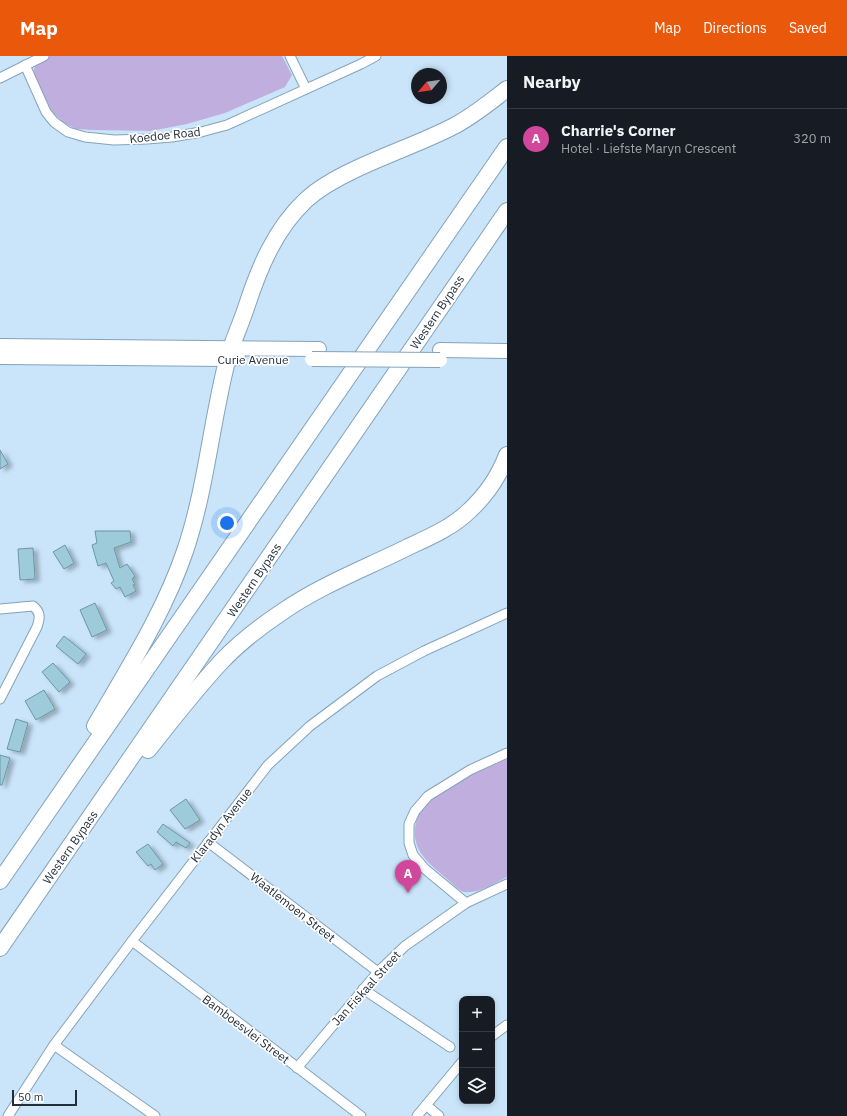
<!DOCTYPE html>
<html lang="en">
<head>
<meta charset="utf-8">
<style>
	body { margin:0; font-family:"IBM Plex Sans",sans-serif; background:#242831; color:#f1f3f6 }
	.controls { position:absolute; right:12px; bottom:12px; display:grid; overflow:hidden; border-radius:8px; box-shadow:0 2px 6px #0003 }
	.controls button { width:36px; height:36px; display:grid; place-items:center; padding:0; border:0; border-bottom:1px solid #363941; background:#171b24; color:#f1f3f6; font:20px sans-serif }
	.compass { position:absolute; left:411px; top:12px; width:36px; height:36px; border-radius:50%; background:#171b24; box-shadow:0 2px 6px #0003; rotate:241deg }
	.scale { position:absolute; left:12px; bottom:10px; width:65px; box-sizing:border-box; padding-left:4px; border:2px solid #222f39; border-top:0; font-size:11px; line-height:14px; white-space:nowrap; color:#222f39; -webkit-text-stroke:3px #fff; paint-order:stroke }
	.you { position:absolute; left:227px; top:467px; width:14px; height:14px; margin:-10px; border:3px solid #fff; border-radius:50%; background:#1a73e8; box-shadow:0 0 0 6px #1a73e833 }
	.badge { display:grid; place-items:center; width:26px; height:26px; border-radius:50%; background:#ea580c; color:#fff; font-size:13px; font-weight:700 }
	.pin { position:absolute; translate:-50% -33px; filter:drop-shadow(0 1px 2px #0008) }
	.pin::after { content:''; position:absolute; top:21px; width:14px; height:12px; background:inherit; clip-path:polygon(0 0,100% 0,50% 100%) }
	.list { margin:0; padding:0; list-style:none }
	h2 { display:flex; justify-content:space-between; align-items:center; height:52px; margin:0; padding:0 16px; font-size:17px }
	h2 small { font-size:13px; font-weight:400; color:#9ea1a6 }
	.list li { display:grid; grid-template-columns:26px 1fr auto; gap:12px; align-items:center; box-sizing:border-box; height:60px; padding:0 16px; border-top:1px solid #363941 }
	.list b { display:block; font-size:15px; white-space:nowrap }
	.list p { margin:0; font-size:13px; white-space:nowrap; color:#9ea1a6 }
	.list em { font-size:13px; font-style:normal; color:#9ea1a6 }
	.icon { flex:none; width:22px; height:22px; fill:none; stroke:currentColor; stroke-width:2; stroke-linecap:round; stroke-linejoin:round }
	.map { position:relative; flex:none; width:507px; height:1060px; overflow:hidden }
	header { display:flex; align-items:center; gap:24px; box-sizing:border-box; height:56px; padding:0 20px; background:#ea580c; color:#fff }
	header strong { font-size:19px }
	nav { display:flex; gap:22px; margin-inline-start:auto; font-size:14px }
	main { display:flex }
	aside { flex:1; background:#171b24 }
	.map>svg:first-child { display:block }
</style>
</head>
<body>
<header>
<strong>Map</strong>
<nav><a>Map</a><a>Directions</a><a>Saved</a></nav>
</header>
<main>
<div class="map">
<svg width="507" height="1060" viewBox="0 0 507 1060">
	<defs>
		<filter id="shadow"><feDropShadow dx="4.5" dy="2.5" stdDeviation="2" flood-color="#0004"/></filter>
	</defs>
	<rect width="100%" height="100%" fill="#cae5fa"/>
	<g fill="#c0afde">
		<polygon points="49,0 282,0 292,19 285,31 225,57 187,68 151,75 93,74 76,73 64,67 52,56 33,16 37,6"/>
		<path d="M507 703V821C494 827 479 838 464 836 459 835 452 827 447 823 437 814 424 805 418 792 412 779 415 762 423 751 439 731 483 714 507 703Z"/>
	</g>
	<g fill="#9ecbda" stroke="#6c96a5" filter="url(#shadow)">
		<polygon points="0,394 8,408 0,413"/>
		<polygon points="95,475 130,475 131,486 114,492 120,512 127,508 135,520 132,523 135,528 133,529 136,535 125,541 120,531 116,533 111,527 114,525 106,507 98,510 92,489 97,487"/>
		<polygon points="65,489 74,507 64,513 53,496"/>
		<polygon points="33,492 35,523 20,524 18,493"/>
		<polygon points="95,547 107,574 92,581 80,554"/>
		<polygon points="64,580 86,598 78,608 56,590"/>
		<polygon points="53,607 70,626 59,636 42,616"/>
		<polygon points="44,634 55,653 36,664 25,645"/>
		<polygon points="16,663 28,667 20,696 7,693"/>
		<polygon points="0,699 10,702 2,729 0,729"/>
		<polygon points="186,743 200,764 185,773 170,754"/>
		<polygon points="163,768 190,787 186,792 176,786 173,790 157,776"/>
		<polygon points="148,788 163,808 155,814 151,808 148,810 136,796"/>
	</g>
	<g fill="none" stroke-linecap="round" stroke-linejoin="round">
		<g stroke="#83a3bc" stroke-width="11">
			<g id="minor">
				<polyline points="290,0 306,33"/>
				<polyline points="25,9 46,56 54,66 68,76 85,81 114,84 147,83 172,81 201,76 227,69 361,8 376,0"/>
				<polyline points="0,22 44,0"/>
				<path d="M0 553 33 550C41 556 40 563 37 571L0 643"/>
				<polyline points="208,786 378,916"/>
				<polyline points="466,847 425,813 413,799 409,787 409,768 415,755 428,740 470,714 507,697"/>
				<polyline points="132,885 361,1060"/>
				<polyline points="363,933 450,991"/>
				<polyline points="492,980 507,969"/>
				<polyline points="54,989 155,1060"/>
				<polyline points="297,1012 378,916 405,890 466,847 507,828"/>
				<polyline points="426,1049 439,1060"/>
				<polyline points="8,1060 54,989 132,885 268,709 310,670 377,620 424,595 507,557"/>
				<polyline points="417,1060 462,1006"/>
			</g>
		</g>
		<g stroke="#83a3bc" stroke-width="16">
			<g id="primary">
				<polyline points="0,290 319,293"/>
				<polyline points="440,294 507,295"/>
				<polyline points="0,301 228,303 238,302"/>
			</g>
		</g>
		<g stroke="#83a3bc" stroke-width="18">
			<g id="motorway">
				<path d="M95 670C128 613 164 557 185 495 206 433 211 368 227 305 232 287 240 270 246 252 259 212 275 173 306 144 320 131 337 122 354 114 387 98 421 87 454 70 473 60 490 46 507 33"/>
				<path d="M148 694C172 664 195 634 221 606 239 587 261 570 282 556 321 529 366 512 408 491 430 481 453 471 470 454 486 439 499 420 507 399"/>
				<polyline points="0,825 507,91"/>
				<polyline points="0,892 507,155"/>
			</g>
		</g>
		<use href="#minor" stroke="#fff" stroke-width="9"/>
		<use href="#primary" stroke="#fff" stroke-width="14"/>
		<use href="#motorway" stroke="#fff" stroke-width="16"/>
		<g stroke="#83a3bc" stroke-width="16" stroke-linecap="butt">
			<polyline id="primary-bridge" points="312,303 440,304"/>
		</g>
		<use href="#primary-bridge" stroke="#fff" stroke-width="14"/>
	</g>
	<g text-anchor="middle" dominant-baseline="central" stroke-width="3.5" stroke-linejoin="round" paint-order="stroke">
		<g font-size="12" fill="#222f39" stroke="#fff">
			<text transform="translate(165 79) rotate(-6)">Koedoe Road</text>
			<text transform="translate(437 256) rotate(-56)">Western Bypass</text>
			<text x="253" y="303">Curie Avenue</text>
			<text transform="translate(254 524) rotate(-56)">Western Bypass</text>
			<text transform="translate(221 769) rotate(-52)">Klaradyn Avenue</text>
			<text transform="translate(70 791) rotate(-55)">Western Bypass</text>
			<text transform="translate(293 851) rotate(38)">Waatlemoen Street</text>
			<text transform="translate(366 932) rotate(-48)">Jan Fiskaal Street</text>
			<text transform="translate(246 973) rotate(37)">Bamboesvlei Street</text>
		</g>
	</g>
</svg>
<div class="controls">
<button>+</button>
<button>−</button>
<button><svg class="icon" aria-label="layers" viewBox="0 0 24 24"><path d="M12 4l9 5-9 5-9-5zM3 14l9 5 9-5"/></svg></button>
</div>
<svg class="compass" viewBox="-18 -18 36 36"><path d="M0-13l5 13h-10z" fill="#e53935"/><path d="M0 13l5-13h-10z" fill="#9ea1a6"/></svg>
<div class="scale">50 m</div>
<div class="you"></div>
<div class="pin badge" style="left:408px;top:837px;background:#d1479c">A</div>
</div>
<aside>
<h2>Nearby<small></small></h2>
<ul class="list">
<li><span class="badge" style="background:#d1479c">A</span><div><b>Charrie's Corner</b><p>Hotel · Liefste Maryn Crescent</p></div><em>320 m</em></li>
</ul>
</aside>
</main>
</body>
</html>
